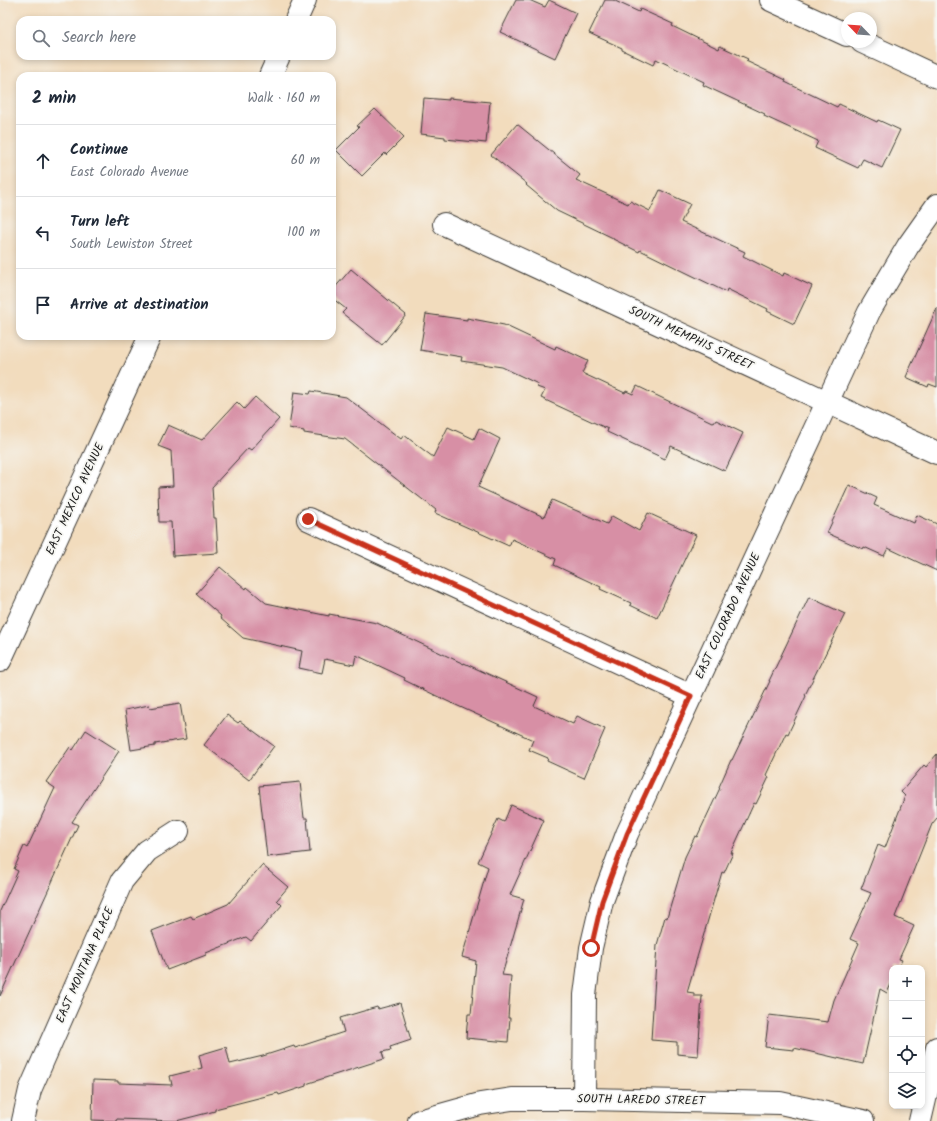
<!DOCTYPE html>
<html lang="en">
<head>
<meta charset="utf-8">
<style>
	body { margin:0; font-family:Kalam,sans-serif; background:#f6f6f7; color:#1f2937 }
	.controls { position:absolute; right:12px; bottom:12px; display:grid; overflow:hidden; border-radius:8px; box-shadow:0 2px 6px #0003 }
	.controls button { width:36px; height:36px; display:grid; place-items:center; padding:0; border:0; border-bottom:1px solid #e0e1e3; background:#fff; color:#1f2937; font:20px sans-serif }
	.compass { position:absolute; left:841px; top:12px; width:36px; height:36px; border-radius:50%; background:#fff; box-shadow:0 2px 6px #0003; rotate:295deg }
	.stop { position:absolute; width:12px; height:12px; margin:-9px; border:3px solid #c8321e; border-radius:50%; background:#fff }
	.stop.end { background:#c8321e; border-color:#fff; box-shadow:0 1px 4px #0008 }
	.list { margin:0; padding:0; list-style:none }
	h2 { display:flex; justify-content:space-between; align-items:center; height:52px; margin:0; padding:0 16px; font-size:17px }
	h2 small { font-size:13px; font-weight:400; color:#747a83 }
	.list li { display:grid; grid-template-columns:26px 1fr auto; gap:12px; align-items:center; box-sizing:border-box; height:72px; padding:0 16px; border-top:1px solid #e0e1e3 }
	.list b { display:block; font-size:15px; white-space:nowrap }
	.list p { margin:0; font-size:13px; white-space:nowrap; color:#747a83 }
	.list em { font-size:13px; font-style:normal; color:#747a83 }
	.icon { flex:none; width:22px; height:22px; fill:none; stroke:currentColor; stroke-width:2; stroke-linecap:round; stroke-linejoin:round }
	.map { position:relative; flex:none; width:937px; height:1121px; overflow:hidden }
	.search { position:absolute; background:#fff; box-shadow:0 2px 6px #0003; left:16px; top:16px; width:320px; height:44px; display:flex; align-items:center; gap:10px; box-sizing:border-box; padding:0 14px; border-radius:12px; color:#747a83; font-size:15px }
	.panel { position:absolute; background:#fff; box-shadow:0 2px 6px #0003; left:16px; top:72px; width:320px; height:268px; border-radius:12px }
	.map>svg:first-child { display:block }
</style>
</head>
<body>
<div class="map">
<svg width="937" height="1121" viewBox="0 0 937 1121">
	<rect width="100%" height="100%" fill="#f6f6f2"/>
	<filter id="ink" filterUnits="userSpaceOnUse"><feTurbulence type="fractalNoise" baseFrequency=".025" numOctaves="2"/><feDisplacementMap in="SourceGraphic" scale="8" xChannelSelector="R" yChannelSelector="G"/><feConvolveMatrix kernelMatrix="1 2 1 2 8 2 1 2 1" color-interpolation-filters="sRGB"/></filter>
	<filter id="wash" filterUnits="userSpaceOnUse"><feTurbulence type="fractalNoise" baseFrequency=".012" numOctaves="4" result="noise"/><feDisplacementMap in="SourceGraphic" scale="16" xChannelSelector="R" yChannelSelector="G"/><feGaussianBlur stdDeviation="0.9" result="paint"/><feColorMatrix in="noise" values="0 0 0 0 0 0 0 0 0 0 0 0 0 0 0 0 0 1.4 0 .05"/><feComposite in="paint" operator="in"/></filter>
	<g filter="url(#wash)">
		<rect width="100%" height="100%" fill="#f2dcbd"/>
		<g id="blocks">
			<g fill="#d78fa5">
				<polygon points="516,0 529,0 545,7 549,0 576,13 555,58 500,32"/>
				<polygon points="605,0 613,0 639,12 640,9 673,24 672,26 719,49 720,46 748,59 746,61 786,80 785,82 837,107 839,104 877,122 878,120 900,130 882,168 863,159 858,168 815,148 818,141 764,116 765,114 703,85 704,82 656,59 653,65 622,50 622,48 589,33"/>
				<polygon points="424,98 449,100 449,98 490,102 486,143 445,139 445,137 421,134"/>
				<polygon points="375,109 404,137 386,155 385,153 362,176 336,150 359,127 357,126"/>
				<polygon points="517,124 580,175 576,180 628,204 630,201 650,211 660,190 690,204 681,222 745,252 743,256 783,276 784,273 812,286 794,324 767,311 768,309 727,289 726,292 640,250 639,252 613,239 613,238 557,211 526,185 527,184 491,155"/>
				<polygon points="351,269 406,315 382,345 342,313 346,309 332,298 332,291"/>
				<polygon points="937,308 937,387 929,384 928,387 906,377"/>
				<polygon points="426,314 467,320 467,318 504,325 555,349 556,346 588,361 582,373 625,393 626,391 633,394 637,386 714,423 716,420 743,433 725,471 671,446 665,459 607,432 608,429 541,398 545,390 537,387 538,384 502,367 461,361 462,357 420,350"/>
				<polygon points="311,391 346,397 401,439 404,435 433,457 448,427 474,439 479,428 500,439 478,487 544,517 552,500 607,524 612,516 639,531 648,513 696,535 657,618 630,605 631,603 600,589 601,587 554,565 556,559 512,539 509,546 435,513 436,510 345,439 304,433 304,431 289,428 294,392 310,394"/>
				<polygon points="255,397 279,419 251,450 248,448 212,487 214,518 216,518 218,553 173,556 171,522 159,522 158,487 173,486 171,451 158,446 168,425 202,440 237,402 244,409"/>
				<polygon points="849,485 877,498 874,505 914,523 917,515 937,524 937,571 888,548 884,556 864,547 863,549 827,533"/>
				<polygon points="220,567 246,589 247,587 266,603 329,616 329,614 377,623 464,664 464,663 538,697 534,706 573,724 577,716 605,729 584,778 547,761 548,758 529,750 533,740 447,701 404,680 405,678 356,655 354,665 325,659 322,673 299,668 302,651 243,638 220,618 221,616 196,594"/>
				<polygon points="809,597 845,614 805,695 806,696 788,734 786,733 766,775 769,777 756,804 754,803 731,853 733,853 724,873 722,872 687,992 694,993 694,996 702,996 698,1056 677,1054 677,1042 651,1040 657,945 665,917 667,918 685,857 695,836 697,837 720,788 719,787 731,760 732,760 770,681 769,681"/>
				<polygon points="180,703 186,739 155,744 155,746 131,750 125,710 149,705 150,708"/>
				<polygon points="227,715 238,723 240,721 274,746 249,780 204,745"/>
				<polygon points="86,730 119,751 72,822 78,825 0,996 0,911 18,871 14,869 24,846 27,848 55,788 46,782 70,747 73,750"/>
				<polygon points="937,754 937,818 932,824 895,917 914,926 899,959 902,960 898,968 892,968 892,982 887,993 880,989 863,1064 794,1048 794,1050 765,1047 769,1015 828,1022 834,1000 859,943 850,939 871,893 861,889 878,845 885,848 905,796 901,792 924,765 926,767"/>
				<polygon points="300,782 304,818 307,818 310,852 267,857 259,786"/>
				<polygon points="511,805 544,820 510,895 524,899 502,975 511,976 508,1018 510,1018 508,1042 466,1038 468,1014 471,1014 476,961 462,957 488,867 478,862 498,819 504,822"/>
				<polygon points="262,865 288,887 277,900 282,905 251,941 246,937 206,953 206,955 167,970 152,931 191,916 193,919 228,904"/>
				<polygon points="400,1003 411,1040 390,1047 391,1050 382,1052 384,1059 306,1084 306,1086 279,1095 278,1093 215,1109 215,1111 176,1121 117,1119 116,1121 92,1120 93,1080 118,1081 118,1083 172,1085 170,1076 202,1068 199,1055 226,1047 230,1064 263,1056 294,1046 295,1048 344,1032 340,1018 377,1007 378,1009"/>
			</g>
		</g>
	</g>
	<g filter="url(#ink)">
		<use href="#blocks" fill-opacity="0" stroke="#3c3934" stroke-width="1"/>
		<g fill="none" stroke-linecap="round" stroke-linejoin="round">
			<g stroke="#3c3934" stroke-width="24">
				<g id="minor">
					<polyline points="771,0 847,35"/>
					<polyline points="862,42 937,77"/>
					<polyline points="444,224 937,453"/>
					<polyline points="308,519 691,696"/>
					<polyline points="584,1099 585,995 591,948 602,901 627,834 869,312 908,246 937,205"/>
					<polyline points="23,1121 30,1090 122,881 147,851 178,831"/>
					<polyline points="419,1121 480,1104 512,1099 584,1099 780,1103 863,1121"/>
					<polyline points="920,1121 937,1048"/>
				</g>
			</g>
			<g stroke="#3c3934" stroke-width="24">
				<g id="tertiary">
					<polyline points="296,20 305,0"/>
					<polyline points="270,76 279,56"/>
					<polyline points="0,661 150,336"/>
				</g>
			</g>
			<use href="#minor" stroke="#fff" stroke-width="22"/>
			<use href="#tertiary" stroke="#fff" stroke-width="22"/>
		</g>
	</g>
	<g fill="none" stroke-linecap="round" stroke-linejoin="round" filter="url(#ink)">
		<polyline stroke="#c8321e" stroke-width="5" points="308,519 691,696 627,834 602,901 591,948"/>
	</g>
	<g text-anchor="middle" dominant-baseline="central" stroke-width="3.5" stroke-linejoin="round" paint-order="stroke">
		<g font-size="12" fill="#1c1c1c" stroke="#f6f6f2">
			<text transform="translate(691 338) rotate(25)">SOUTH MEMPHIS STREET</text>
			<text transform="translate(75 499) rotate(-65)">EAST MEXICO AVENUE</text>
			<text transform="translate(728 616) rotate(-65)">EAST COLORADO AVENUE</text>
			<text transform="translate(85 965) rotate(-66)">EAST MONTANA PLACE</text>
			<text transform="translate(641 1100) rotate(1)">SOUTH LAREDO STREET</text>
		</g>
	</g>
</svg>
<div class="controls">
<button>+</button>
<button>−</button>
<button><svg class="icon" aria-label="locate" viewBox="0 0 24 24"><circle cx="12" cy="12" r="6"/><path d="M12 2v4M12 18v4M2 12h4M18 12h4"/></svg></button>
<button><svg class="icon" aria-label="layers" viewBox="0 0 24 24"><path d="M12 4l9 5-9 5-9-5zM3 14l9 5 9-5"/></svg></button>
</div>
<svg class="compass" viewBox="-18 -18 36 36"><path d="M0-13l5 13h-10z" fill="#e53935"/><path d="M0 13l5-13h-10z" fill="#747a83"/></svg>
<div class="stop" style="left:591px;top:948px"></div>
<div class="stop end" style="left:308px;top:519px"></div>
<div class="search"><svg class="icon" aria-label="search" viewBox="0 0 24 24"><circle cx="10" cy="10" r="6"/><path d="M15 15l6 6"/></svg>Search here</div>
<section class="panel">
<h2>2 min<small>Walk · 160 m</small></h2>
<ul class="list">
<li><svg class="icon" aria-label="ahead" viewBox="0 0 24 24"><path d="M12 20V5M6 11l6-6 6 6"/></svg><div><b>Continue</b><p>East Colorado Avenue</p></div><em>60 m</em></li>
<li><svg class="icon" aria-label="left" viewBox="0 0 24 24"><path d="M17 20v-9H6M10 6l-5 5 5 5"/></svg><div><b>Turn left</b><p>South Lewiston Street</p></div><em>100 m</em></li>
<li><svg class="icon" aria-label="arrive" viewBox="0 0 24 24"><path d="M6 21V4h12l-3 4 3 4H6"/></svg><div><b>Arrive at destination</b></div></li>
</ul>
</section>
</div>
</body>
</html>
